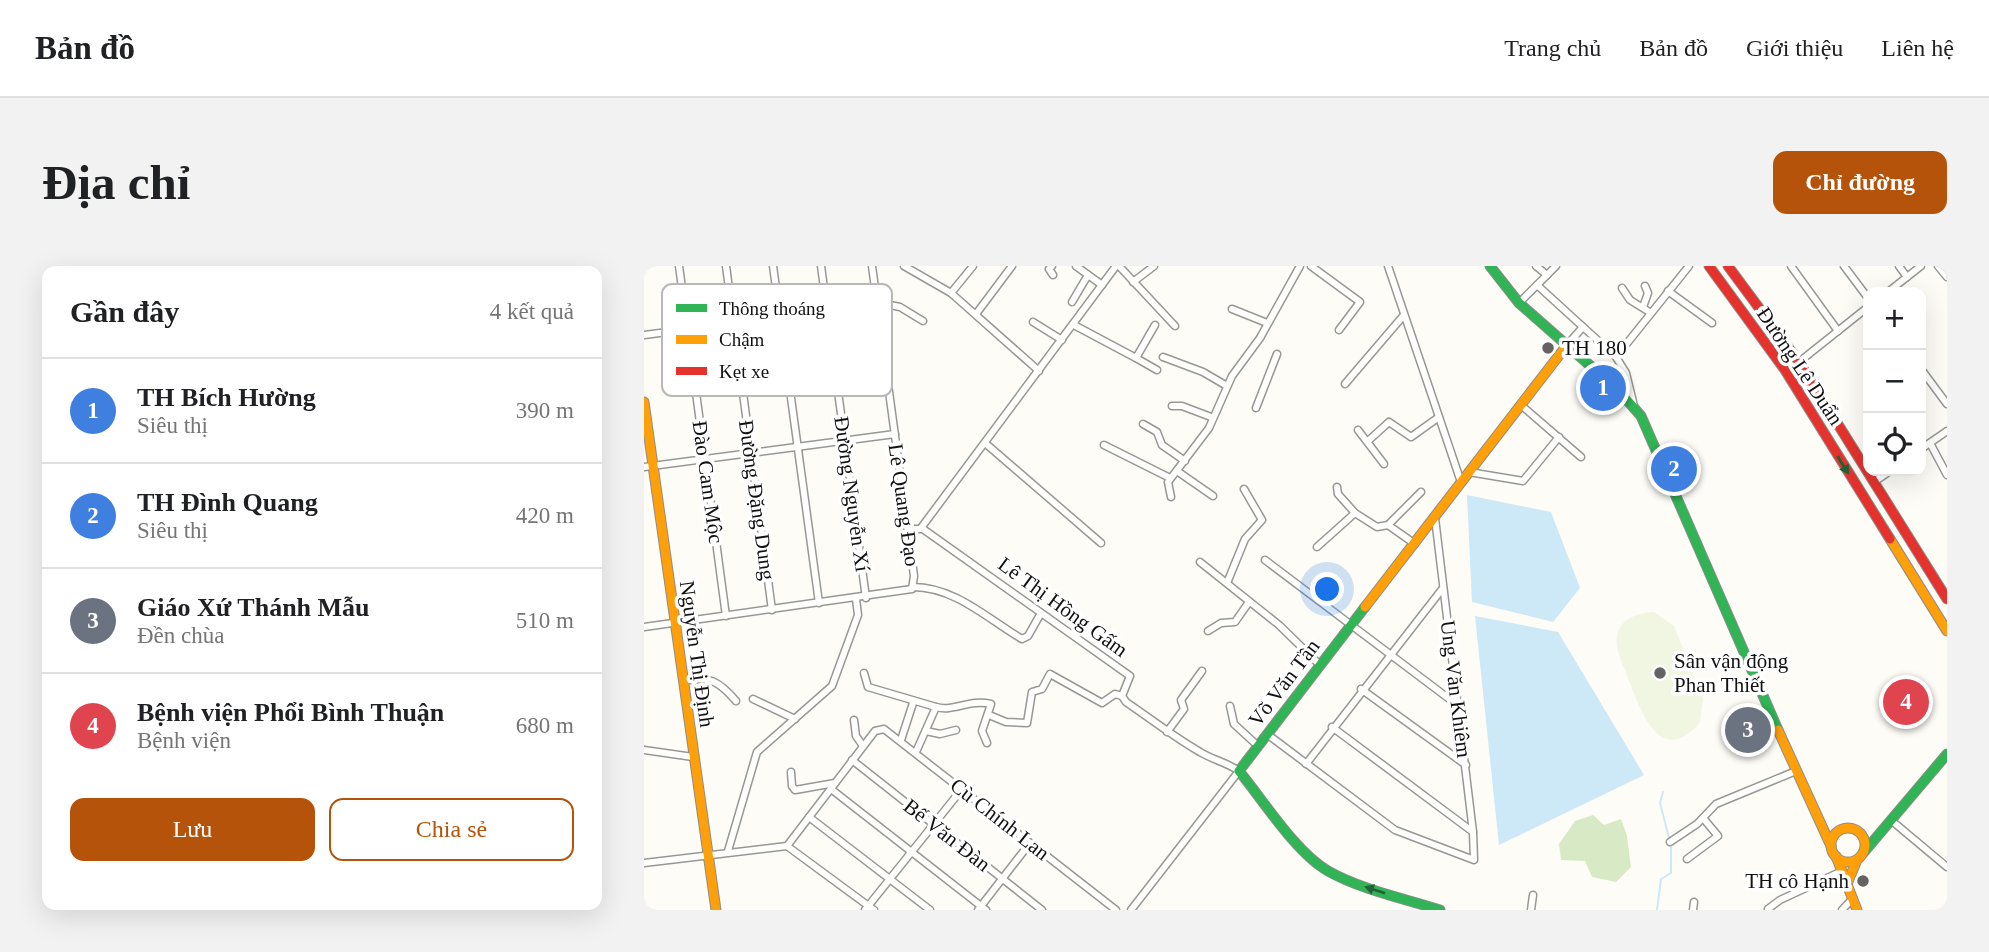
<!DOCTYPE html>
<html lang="vi">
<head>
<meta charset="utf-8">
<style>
	body { margin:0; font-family:Georgia,serif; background:#f2f2f2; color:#202124 }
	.controls { position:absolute; right:21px; top:21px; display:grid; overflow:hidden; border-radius:14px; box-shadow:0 7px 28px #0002 }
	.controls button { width:63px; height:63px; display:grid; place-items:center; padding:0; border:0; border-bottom:2px solid #e0e0e0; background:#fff; color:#202124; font:35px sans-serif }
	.you { position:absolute; left:684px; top:324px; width:24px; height:24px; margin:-18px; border:5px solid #fff; border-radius:50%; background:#1a73e8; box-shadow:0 0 0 10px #1a73e833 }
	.badge { display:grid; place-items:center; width:46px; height:46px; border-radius:50%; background:#b45309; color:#fff; font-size:23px; font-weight:700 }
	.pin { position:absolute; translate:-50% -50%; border:4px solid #fff; box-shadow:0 2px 7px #0006 }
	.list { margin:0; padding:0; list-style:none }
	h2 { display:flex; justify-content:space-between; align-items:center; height:91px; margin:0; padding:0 28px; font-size:30px }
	h2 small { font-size:23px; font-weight:400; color:#757577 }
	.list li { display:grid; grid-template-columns:46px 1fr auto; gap:21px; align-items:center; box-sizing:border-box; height:105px; padding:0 28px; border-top:2px solid #e0e0e0 }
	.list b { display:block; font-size:26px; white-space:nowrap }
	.list p { margin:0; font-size:23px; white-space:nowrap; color:#757577 }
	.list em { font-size:23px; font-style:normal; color:#757577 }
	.actions { display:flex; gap:14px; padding:21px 28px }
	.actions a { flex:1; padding:16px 0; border:2px solid #b45309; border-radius:14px; text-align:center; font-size:24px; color:#b45309 }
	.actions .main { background:#b45309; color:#fff }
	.icon { flex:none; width:38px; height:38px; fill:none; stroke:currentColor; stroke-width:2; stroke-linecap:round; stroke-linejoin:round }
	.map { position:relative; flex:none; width:1303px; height:644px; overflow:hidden; border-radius:14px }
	header { display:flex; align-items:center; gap:42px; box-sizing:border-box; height:98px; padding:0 35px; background:#fff; border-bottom:2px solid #e0e0e0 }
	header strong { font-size:33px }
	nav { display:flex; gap:38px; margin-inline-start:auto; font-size:24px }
	.intro { display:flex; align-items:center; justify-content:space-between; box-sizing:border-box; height:168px; padding:0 42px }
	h1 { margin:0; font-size:49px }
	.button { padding:18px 32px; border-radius:14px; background:#b45309; color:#fff; font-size:24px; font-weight:700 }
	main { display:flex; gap:42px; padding:0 42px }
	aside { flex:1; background:#fff; border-radius:14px; box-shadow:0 7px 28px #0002 }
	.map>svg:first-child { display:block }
</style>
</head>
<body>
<header>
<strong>Bản đồ</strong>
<nav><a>Trang chủ</a><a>Bản đồ</a><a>Giới thiệu</a><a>Liên hệ</a></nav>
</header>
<div class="intro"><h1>Địa chỉ</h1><a class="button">Chỉ đường</a></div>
<main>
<aside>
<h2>Gần đây<small>4 kết quả</small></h2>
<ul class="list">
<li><span class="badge" style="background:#3f7fe0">1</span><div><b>TH Bích Hường</b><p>Siêu thị</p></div><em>390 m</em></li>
<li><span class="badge" style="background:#3f7fe0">2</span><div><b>TH Đình Quang</b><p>Siêu thị</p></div><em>420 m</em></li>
<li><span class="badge" style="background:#6b7280">3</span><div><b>Giáo Xứ Thánh Mẫu</b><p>Đền chùa</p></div><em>510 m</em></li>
<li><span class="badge" style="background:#e0444e">4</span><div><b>Bệnh viện Phổi Bình Thuận</b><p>Bệnh viện</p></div><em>680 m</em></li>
</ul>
<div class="actions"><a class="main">Lưu</a><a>Chia sẻ</a></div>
</aside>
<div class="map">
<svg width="1303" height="644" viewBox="0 0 1303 644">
	<rect width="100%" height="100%" fill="#fdfcf7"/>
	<polygon fill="#d8eac5" points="949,549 960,559 977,553 983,570 987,601 972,616 948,611 941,595 917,594 915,578 931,555"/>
	<path fill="#f0f6e1" d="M1010 346 1030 360 1059 433 1056 456C1016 504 996 443 984 412 980 400 970 383 973 371 976 352 994 347 1010 346Z"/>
	<g fill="#cde8f7">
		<polygon points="823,229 907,246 936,322 909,356 828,336"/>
		<polygon points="831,350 914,366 1000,509 855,579"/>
	</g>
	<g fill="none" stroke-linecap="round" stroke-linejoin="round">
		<g stroke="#cde8f7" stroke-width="2">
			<polyline points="1019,526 1016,537 1025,572"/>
			<polyline points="1013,644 1017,613 1027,607 1027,577"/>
		</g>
		<g stroke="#979795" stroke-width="9">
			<g id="street">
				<polyline points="35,0 82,350"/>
				<polyline points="82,0 128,344"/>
				<polyline points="129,0 175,337"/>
				<polyline points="177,0 222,332"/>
				<polyline points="260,0 307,27 395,105"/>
				<polyline points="408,0 405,3 409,9"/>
				<polyline points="432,0 458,19"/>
				<polyline points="475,0 531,60"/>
				<polyline points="667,0 716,36 695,64"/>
				<polyline points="744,0 817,216"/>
				<polyline points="892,0 903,9"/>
				<polyline points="1147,0 1194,65"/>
				<polyline points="1200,0 1224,32"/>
				<polyline points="1255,0 1263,11"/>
				<polyline points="1294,0 1303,11"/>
				<polyline points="489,16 510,0"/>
				<polyline points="893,19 972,91 982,107 990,140"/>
				<polyline points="978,22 986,34 1007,47"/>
				<polyline points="1024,25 1068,57"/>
				<polyline points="1244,26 1277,0"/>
				<polyline points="307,27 329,0"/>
				<polyline points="428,36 444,9"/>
				<polyline points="875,37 912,0"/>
				<polyline points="999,41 1004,27 1001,20"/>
				<polyline points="588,43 623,57"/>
				<polyline points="332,48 368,0"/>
				<polyline points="389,56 418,74"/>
				<polyline points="430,59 492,92 511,59"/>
				<polyline points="0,69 241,38 256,41 279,55"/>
				<polyline points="923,79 939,61"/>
				<polyline points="519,91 559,106 583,120"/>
				<polyline points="972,91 1045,0"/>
				<polyline points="492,92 513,104"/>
				<polyline points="1155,96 1224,41"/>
				<polyline points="1277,103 1303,138"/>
				<polyline points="701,118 760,49"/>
				<polyline points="877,139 937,191"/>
				<polyline points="528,140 538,140 567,151"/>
				<polyline points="612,142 633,88"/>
				<polyline points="499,158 513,166 518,179 541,195"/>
				<polyline points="714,164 740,198"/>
				<polyline points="724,175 745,156 767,171 795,151"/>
				<polyline points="341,177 457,277"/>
				<polyline points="1286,177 1303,209"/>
				<polyline points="460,179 526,212"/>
				<polyline points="1277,183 1303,165"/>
				<polyline points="0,201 251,168"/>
				<polyline points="533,205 569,230"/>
				<polyline points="825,206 879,215 915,171"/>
				<polyline points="1230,216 1246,205"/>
				<polyline points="693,221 694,228 711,247"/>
				<polyline points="527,231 524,216 565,162 588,110 616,72 656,0"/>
				<polyline points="744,259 777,226"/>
				<polyline points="277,262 472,0"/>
				<path d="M264 263H279L486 410 478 430 482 436C507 453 530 471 556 486 569 494 582 496 595 505L487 644"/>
				<polyline points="673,281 711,247 733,261 744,259 771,278"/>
				<polyline points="621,294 812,438"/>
				<polyline points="556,296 635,359 676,399"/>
				<polyline points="583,317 601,273 618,254 600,223"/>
				<path d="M269 321C311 321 344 353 378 373L384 370 397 347"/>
				<polyline points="0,361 268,323 270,310 228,0"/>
				<polyline points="564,365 577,357 591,356 605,336"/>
				<polyline points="220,407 224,421 292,441 272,486"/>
				<path d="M39 415C66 410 75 415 92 435"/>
				<polyline points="717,423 822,499"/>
				<polyline points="109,433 151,453"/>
				<polyline points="586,440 590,458 614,480"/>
				<path d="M292 441C310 446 325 433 347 438L338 465 343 477"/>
				<polyline points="345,449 362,456 383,457 388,426 398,423 406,408 458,437 471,428 478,430"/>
				<polyline points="210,454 212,470 219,480"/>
				<polyline points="688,461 829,566"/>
				<polyline points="282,465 296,468 312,464"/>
				<polyline points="523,466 540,443 537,434 558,405"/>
				<polyline points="623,468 751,564 830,594 829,566 791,252"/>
				<polyline points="257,474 269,437"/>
				<polyline points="0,484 49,491"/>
				<polyline points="208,494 398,644"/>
				<polyline points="662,498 799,322"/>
				<polyline points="147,506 148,520 151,524 191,517"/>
				<polyline points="187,523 342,644"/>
				<polyline points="165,551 286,644"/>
				<polyline points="1248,555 1303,601"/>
				<polyline points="1026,576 1053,558 1072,538 1152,505"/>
				<polyline points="143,580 230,644"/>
				<polyline points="84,585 113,486 188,420 214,349 212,333"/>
				<polyline points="1043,593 1074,570 1059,552"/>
				<polyline points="0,597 143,580 231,465 240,463 472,644"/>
				<polyline points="1124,643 1136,634 1198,605"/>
				<polyline points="221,644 318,523"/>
				<polyline points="334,644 386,577"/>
				<polyline points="887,644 889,629"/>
				<polyline points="1049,644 1050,636"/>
				<polyline points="1198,644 1209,632"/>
			</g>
		</g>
		<g stroke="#8e8d8b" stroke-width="11">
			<g id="fast">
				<polyline points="846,0 875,37 975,125 997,150 1134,464"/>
				<path d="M721 341 595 505C619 534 652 587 684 605 718 624 759 632 796 644"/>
				<polyline points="1220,586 1303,488"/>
			</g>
		</g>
		<g stroke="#8e8d8b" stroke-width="11">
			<g id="slow">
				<polyline points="0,136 72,644"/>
				<polyline points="1246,273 1303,365"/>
				<polyline points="721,341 923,79"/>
				<polyline points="1134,464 1187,580"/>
				<circle cx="1204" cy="579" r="17"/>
				<polyline points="1192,590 1213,644"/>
				<polyline points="1203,618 1213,594"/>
			</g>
		</g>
		<g stroke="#8e8d8b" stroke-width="11">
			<g id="jam">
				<polyline points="1065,0 1141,104 1246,273"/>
				<polyline points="1084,0 1155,96 1303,333"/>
			</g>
		</g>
		<use href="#street" stroke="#fffffe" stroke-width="6"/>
		<use href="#fast" stroke="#30b455" stroke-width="9"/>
		<use href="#slow" stroke="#ff9f0a" stroke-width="9"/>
		<use href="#jam" stroke="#e5322d" stroke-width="9"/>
	</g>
	<defs><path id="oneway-solid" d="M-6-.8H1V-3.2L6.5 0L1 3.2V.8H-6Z" transform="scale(1.75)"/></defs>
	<g fill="#206233">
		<use href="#oneway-solid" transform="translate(1199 199) rotate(58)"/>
		<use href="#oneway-solid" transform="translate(731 624) rotate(-162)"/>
	</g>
	<g fill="#646362" stroke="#fff" stroke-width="2.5">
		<circle cx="904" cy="82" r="7"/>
		<circle cx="1016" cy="407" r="7"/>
		<circle cx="1219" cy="615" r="7"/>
	</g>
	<g text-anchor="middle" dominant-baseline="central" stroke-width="7" stroke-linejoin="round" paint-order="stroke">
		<g font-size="21" fill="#111" stroke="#fff" text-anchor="start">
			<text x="918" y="82">TH 180</text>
			<text x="1030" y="395">Sân vận động<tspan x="1030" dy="24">Phan Thiết</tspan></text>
			<text x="1205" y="615" text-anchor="end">TH cô Hạnh</text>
		</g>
		<g font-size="21" fill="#111" stroke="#fff">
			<text transform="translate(1156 100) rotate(56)">Đường Lê Duẩn</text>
			<text transform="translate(64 216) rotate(82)">Đào Cam Mộc</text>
			<text transform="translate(208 228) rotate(82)">Đường Nguyễn Xí</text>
			<text transform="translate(113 234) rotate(82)">Đường Đặng Dung</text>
			<text transform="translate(260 239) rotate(82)">Lê Quang Đạo</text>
			<text transform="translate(419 341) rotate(36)">Lê Thị Hồng Gấm</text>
			<text transform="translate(53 388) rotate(82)">Nguyễn Thị Định</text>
			<text transform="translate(640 417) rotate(-53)">Võ Văn Tần</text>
			<text transform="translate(812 423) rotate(83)">Ung Văn Khiêm</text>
			<text transform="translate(356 553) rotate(38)">Cù Chính Lan</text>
			<text transform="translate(303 569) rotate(38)">Bế Văn Đàn</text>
		</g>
	</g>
	<rect x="18" y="18" width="230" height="112" rx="10" fill="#fff" stroke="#b8b8b8" stroke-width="2"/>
	<rect x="32" y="38" width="31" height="8" fill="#30b455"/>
	<rect x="32" y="69" width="31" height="9" fill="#ff9f0a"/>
	<rect x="32" y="101" width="31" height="8" fill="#e5322d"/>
	<g font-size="19" fill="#111">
		<text x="75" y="49">Thông thoáng</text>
		<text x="75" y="80">Chậm</text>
		<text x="75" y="112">Kẹt xe</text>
	</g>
</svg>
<div class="controls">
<button>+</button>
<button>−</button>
<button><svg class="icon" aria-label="locate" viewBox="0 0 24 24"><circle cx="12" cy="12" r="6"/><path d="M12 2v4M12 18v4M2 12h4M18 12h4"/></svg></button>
</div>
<div class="you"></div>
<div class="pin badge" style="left:959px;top:122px;background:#3f7fe0">1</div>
<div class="pin badge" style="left:1030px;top:203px;background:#3f7fe0">2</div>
<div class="pin badge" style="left:1104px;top:464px;background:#6b7280">3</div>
<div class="pin badge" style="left:1262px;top:436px;background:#e0444e">4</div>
</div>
</main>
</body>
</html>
